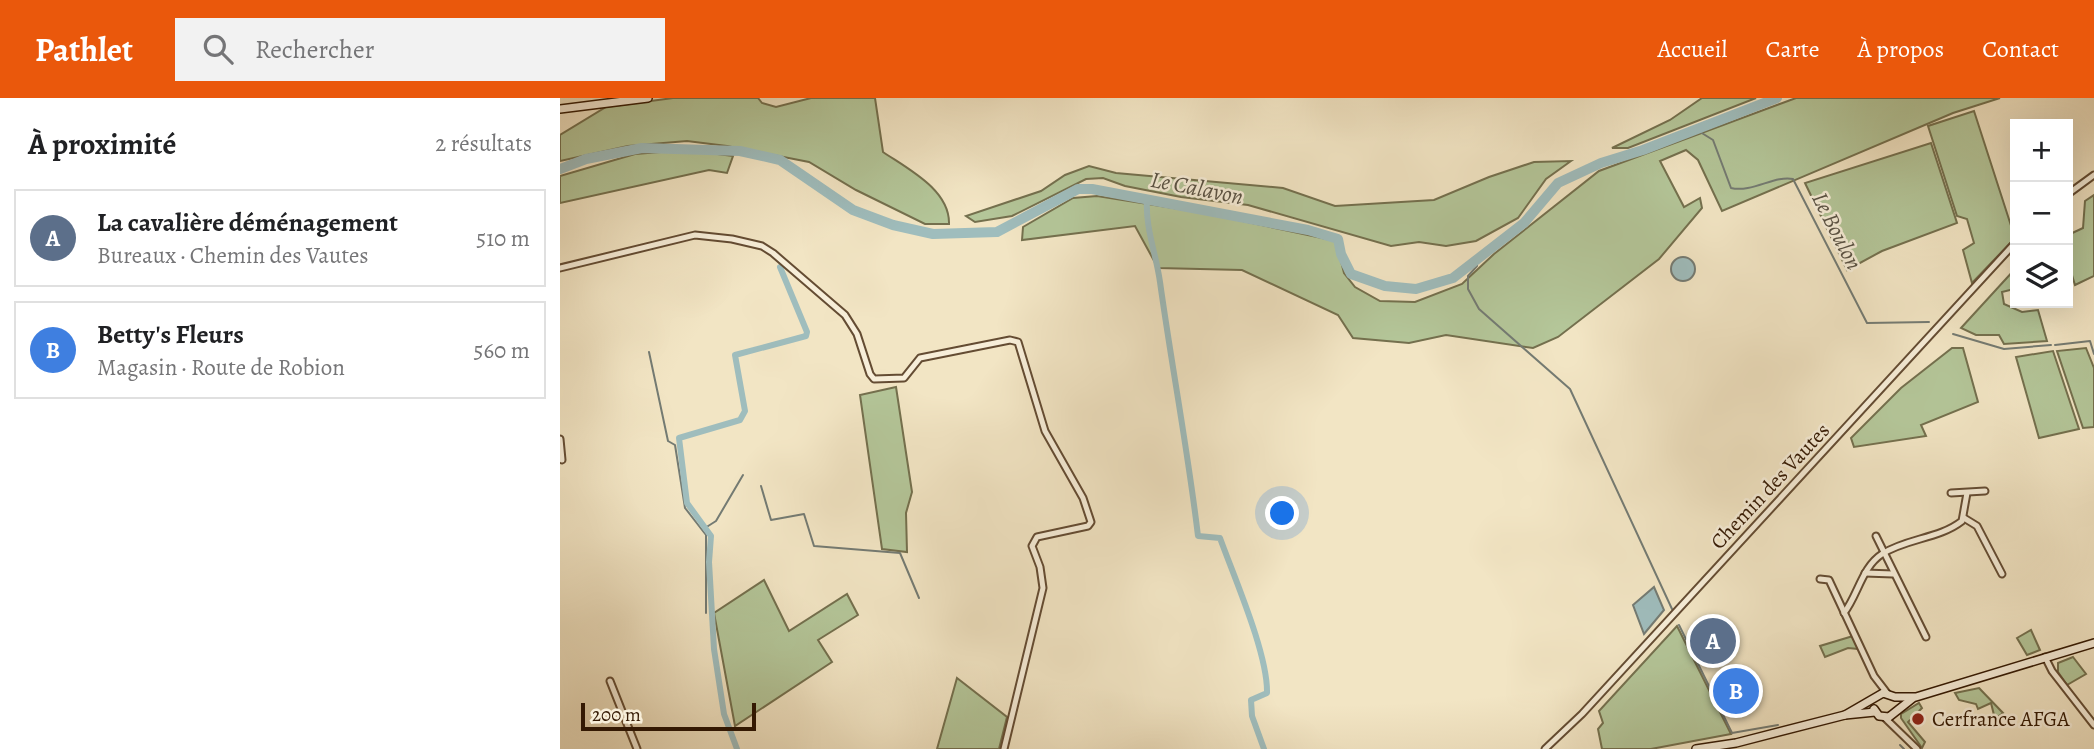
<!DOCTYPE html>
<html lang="fr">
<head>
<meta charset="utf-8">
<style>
	body { margin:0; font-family:Alegreya,serif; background:#f2f2f2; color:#202124 }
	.controls { position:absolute; right:21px; top:21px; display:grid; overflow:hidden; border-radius:0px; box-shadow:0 7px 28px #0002 }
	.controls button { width:63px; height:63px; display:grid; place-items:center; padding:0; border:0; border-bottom:2px solid #e0e0e0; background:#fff; color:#202124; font:35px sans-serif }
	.scale { position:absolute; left:21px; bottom:18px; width:175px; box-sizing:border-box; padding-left:7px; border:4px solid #341903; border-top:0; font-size:19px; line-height:24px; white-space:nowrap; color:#341903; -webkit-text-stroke:5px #f7eed9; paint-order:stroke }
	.you { position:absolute; left:723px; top:416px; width:24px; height:24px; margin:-18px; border:5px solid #fff; border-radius:50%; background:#1a73e8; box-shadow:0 0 0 10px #1a73e833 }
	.badge { display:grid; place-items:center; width:46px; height:46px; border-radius:50%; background:#ea580c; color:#fff; font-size:23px; font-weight:700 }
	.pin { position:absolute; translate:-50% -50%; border:4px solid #fff; box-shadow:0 2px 7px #0006 }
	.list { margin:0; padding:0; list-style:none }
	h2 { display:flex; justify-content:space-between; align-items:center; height:91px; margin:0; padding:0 28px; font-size:30px }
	h2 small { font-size:23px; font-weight:400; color:#757577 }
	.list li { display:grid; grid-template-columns:46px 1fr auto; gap:21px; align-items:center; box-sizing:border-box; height:98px; margin:0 14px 14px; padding:0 14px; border:2px solid #e0e0e0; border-radius:0px }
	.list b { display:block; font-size:26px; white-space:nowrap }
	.list p { margin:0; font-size:23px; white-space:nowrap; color:#757577 }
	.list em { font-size:23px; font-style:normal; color:#757577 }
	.icon { flex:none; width:38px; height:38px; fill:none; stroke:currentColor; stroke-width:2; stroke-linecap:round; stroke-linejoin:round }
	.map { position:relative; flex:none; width:1534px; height:651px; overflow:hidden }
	header { display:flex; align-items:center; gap:42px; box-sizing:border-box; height:98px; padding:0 35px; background:#ea580c; color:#fff }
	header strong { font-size:33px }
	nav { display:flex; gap:38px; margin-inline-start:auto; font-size:24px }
	.search { width:490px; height:63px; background:#f2f2f2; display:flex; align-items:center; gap:18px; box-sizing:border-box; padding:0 24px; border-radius:0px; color:#757577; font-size:26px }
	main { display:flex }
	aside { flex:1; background:#fff }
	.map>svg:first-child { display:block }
</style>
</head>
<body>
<header>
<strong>Pathlet</strong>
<div class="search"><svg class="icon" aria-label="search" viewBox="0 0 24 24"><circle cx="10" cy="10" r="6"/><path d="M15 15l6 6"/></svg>Rechercher</div>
<nav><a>Accueil</a><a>Carte</a><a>À propos</a><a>Contact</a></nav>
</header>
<main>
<aside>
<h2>À proximité<small>2 résultats</small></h2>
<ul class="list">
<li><span class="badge" style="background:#5c6f8a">A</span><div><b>La cavalière déménagement</b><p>Bureaux · Chemin des Vautes</p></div><em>510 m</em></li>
<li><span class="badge" style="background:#3f7fe0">B</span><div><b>Betty's Fleurs</b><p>Magasin · Route de Robion</p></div><em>560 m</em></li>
</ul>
</aside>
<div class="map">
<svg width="1534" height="651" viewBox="0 0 1534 651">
	<rect width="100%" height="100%" fill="#f2e5c4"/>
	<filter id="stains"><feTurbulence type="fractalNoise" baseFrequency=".00286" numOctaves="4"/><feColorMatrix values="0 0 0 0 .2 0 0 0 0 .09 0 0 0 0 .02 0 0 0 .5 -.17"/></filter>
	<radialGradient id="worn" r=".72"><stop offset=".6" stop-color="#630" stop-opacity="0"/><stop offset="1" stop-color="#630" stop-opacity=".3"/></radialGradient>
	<g fill="#b4c699" stroke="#74704e" stroke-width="2">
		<path d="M113 0H198L202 5 216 9 251 0H315L323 54C348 71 390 92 389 126H365L296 92 249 64 167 48 127 43 68 48 0 63V37L46 9Z"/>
		<polygon points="1142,0 1196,0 1068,50 1052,50 1110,22"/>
		<polygon points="1236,0 1440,0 1393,15 1162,113 1138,62 1126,52 1100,63 1124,109 1140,100 1142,110 1099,161 998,239 973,250 886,237 849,245 793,240 778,217 682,172 598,170 575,128 462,142 463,129 513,100 537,98 645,115 776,143 784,175 795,189 820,203 855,204 902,186 934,156 1039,73"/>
		<polygon points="1414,13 1455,140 1412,185 1403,152 1414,145 1407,121 1397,118 1368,28"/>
		<polygon points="1371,45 1397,125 1322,153 1287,172 1245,85"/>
		<polygon points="126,52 173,58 167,75 149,72 0,105 0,78 75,56"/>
		<polygon points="1011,63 986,81 958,120 916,143 886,148 859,144 831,148 688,107 621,99 565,88 543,80 526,81 452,118 415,124 406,118 481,93 505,77 529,68 556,75 723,90 775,108 874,102 929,79 974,64"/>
		<polygon points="1534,97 1534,178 1515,187 1508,164 1508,137 1523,130 1525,103"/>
		<polygon points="1455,171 1454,191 1442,194 1444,206 1462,214 1478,212 1487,243 1444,246 1439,237 1416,237 1401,230"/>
		<polygon points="1392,250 1403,250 1418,304 1361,327 1366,338 1294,349 1291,340 1341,290"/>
		<polygon points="1526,250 1534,270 1534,329 1523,330 1497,253"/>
		<polygon points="1493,253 1519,331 1479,340 1456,259"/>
		<polygon points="336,289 352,394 346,415 347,454 322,451 300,297"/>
		<polygon points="204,482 229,533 287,496 298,517 258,542 272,564 175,628 154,515"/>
		<polygon points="1117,528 1171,636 1091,651 1042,651 1038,631 1043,625 1039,613"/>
		<polygon points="1471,532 1480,552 1467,557 1457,540"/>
		<polygon points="1293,538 1299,551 1288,550 1265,559 1260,548"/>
		<polygon points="1513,559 1526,576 1507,587 1498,574 1498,565"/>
		<polygon points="397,580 447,619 439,651 377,651"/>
		<polygon points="1419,590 1443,615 1435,621 1431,605 1418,611 1416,606 1399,602 1395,595"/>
		<polygon points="1359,605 1362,610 1348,624 1365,644 1362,650 1341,620 1341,616"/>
	</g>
	<g fill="#9fbdbd" stroke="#747b73" stroke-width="2">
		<circle cx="1123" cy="171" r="12"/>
		<polygon points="1094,489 1104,512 1084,536 1073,507"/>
	</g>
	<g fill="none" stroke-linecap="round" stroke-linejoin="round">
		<g stroke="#747b73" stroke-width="2">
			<polyline points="48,0 51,0"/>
			<path d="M1137 32 1153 42 1171 90C1192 95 1215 77 1233 81L1307 225 1369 224"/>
			<polyline points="917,162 917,168 908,178 908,191 919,211 1010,291 1112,511"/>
			<polyline points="1393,236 1444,251 1491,247"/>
			<polyline points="1495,247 1530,243 1534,256"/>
			<polyline points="89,254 108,343 115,347 125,410 146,437 146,515"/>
			<polyline points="201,388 211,422 244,416 254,448 340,455 359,500"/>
			<polyline points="145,430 156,423 183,377"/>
			<polyline points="1119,527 1172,635 1218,627"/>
			<polyline points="1340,647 1344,651"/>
		</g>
		<g stroke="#9fbdbd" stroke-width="6">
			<path d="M587 100C585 130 596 155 600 184 612 270 628 353 638 438L660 440C674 479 708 556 707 595L691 602 692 618 704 651"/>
			<polyline points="177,651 164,616 154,551 149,464 151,438 127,405 119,340 180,322 185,313 175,257 246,238 247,234 220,169"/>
		</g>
		<polyline stroke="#9fbdbd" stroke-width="10" points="0,71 26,61 82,50 180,53 220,62 293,112 333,127 373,136 437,134 518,91 532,91 748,132 778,141 781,156 791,176 825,188 856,191 893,180 964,125 998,85 1041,65 1083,52 1217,0"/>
		<g stroke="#644c33" stroke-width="9">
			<g id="street">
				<polyline points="1508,96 1534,77"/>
				<polyline points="0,170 135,137 172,141 202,148 213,155 285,217 297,236 310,276 314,281 344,280 360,260 450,242 458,244 485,333 523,400 531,424 528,428 477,439 472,448 480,469 483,490 444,651"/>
				<polyline points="0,341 2,362"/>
				<polyline points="1391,395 1425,393"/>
				<polyline points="1404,420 1417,428 1442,476"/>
				<polyline points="1316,438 1366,539"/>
				<polyline points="1305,475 1333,476"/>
				<polyline points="1260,481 1269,482 1314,578 1327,595"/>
				<path d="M1284 515C1298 497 1302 469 1322 456 1347 440 1379 441 1402 423L1407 395"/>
				<polyline points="1485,559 1492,573 1534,627"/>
				<polyline points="50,583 77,651"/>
				<polyline points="1325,620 1357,651"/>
				<polyline points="985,651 1022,616 1455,145"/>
			</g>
		</g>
		<g stroke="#341903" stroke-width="10">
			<g id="secondary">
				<polyline points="0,11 88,0"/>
				<polyline points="1314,611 1319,618 1329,619 1353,600"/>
				<polyline points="1285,617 1323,595 1335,599 1356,599 1534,545"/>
				<polyline points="1136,651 1176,645 1285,617 1315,614"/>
			</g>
		</g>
		<use href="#street" stroke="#f7eed9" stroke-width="5"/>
		<use href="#secondary" stroke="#f7eed9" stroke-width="7"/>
	</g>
	<circle fill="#8f2418" stroke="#f7eed9" stroke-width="2.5" cx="1358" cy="621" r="7"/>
	<g text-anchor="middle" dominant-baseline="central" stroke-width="5" stroke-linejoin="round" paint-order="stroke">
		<g font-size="21" fill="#341903" stroke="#f7eed9">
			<text transform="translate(1210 388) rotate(-47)">Chemin des Vautes</text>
		</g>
		<g font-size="21" fill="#341903" stroke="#f7eed9" text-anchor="start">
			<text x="1372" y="621">Cerfrance AFGA</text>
		</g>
		<g font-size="23" font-style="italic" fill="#595244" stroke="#f7eed9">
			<text transform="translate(637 90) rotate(11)">Le Calavon</text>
			<text transform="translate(1277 133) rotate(63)">Le Boulon</text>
		</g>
	</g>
	<rect width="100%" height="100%" filter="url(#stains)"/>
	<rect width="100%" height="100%" fill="url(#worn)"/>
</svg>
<div class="controls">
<button>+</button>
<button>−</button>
<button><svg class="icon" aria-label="layers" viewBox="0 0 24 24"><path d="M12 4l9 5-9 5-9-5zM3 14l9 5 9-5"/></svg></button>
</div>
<div class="scale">200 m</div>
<div class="you"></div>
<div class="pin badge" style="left:1153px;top:543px;background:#5c6f8a">A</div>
<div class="pin badge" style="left:1176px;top:593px;background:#3f7fe0">B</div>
</div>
</main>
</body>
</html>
